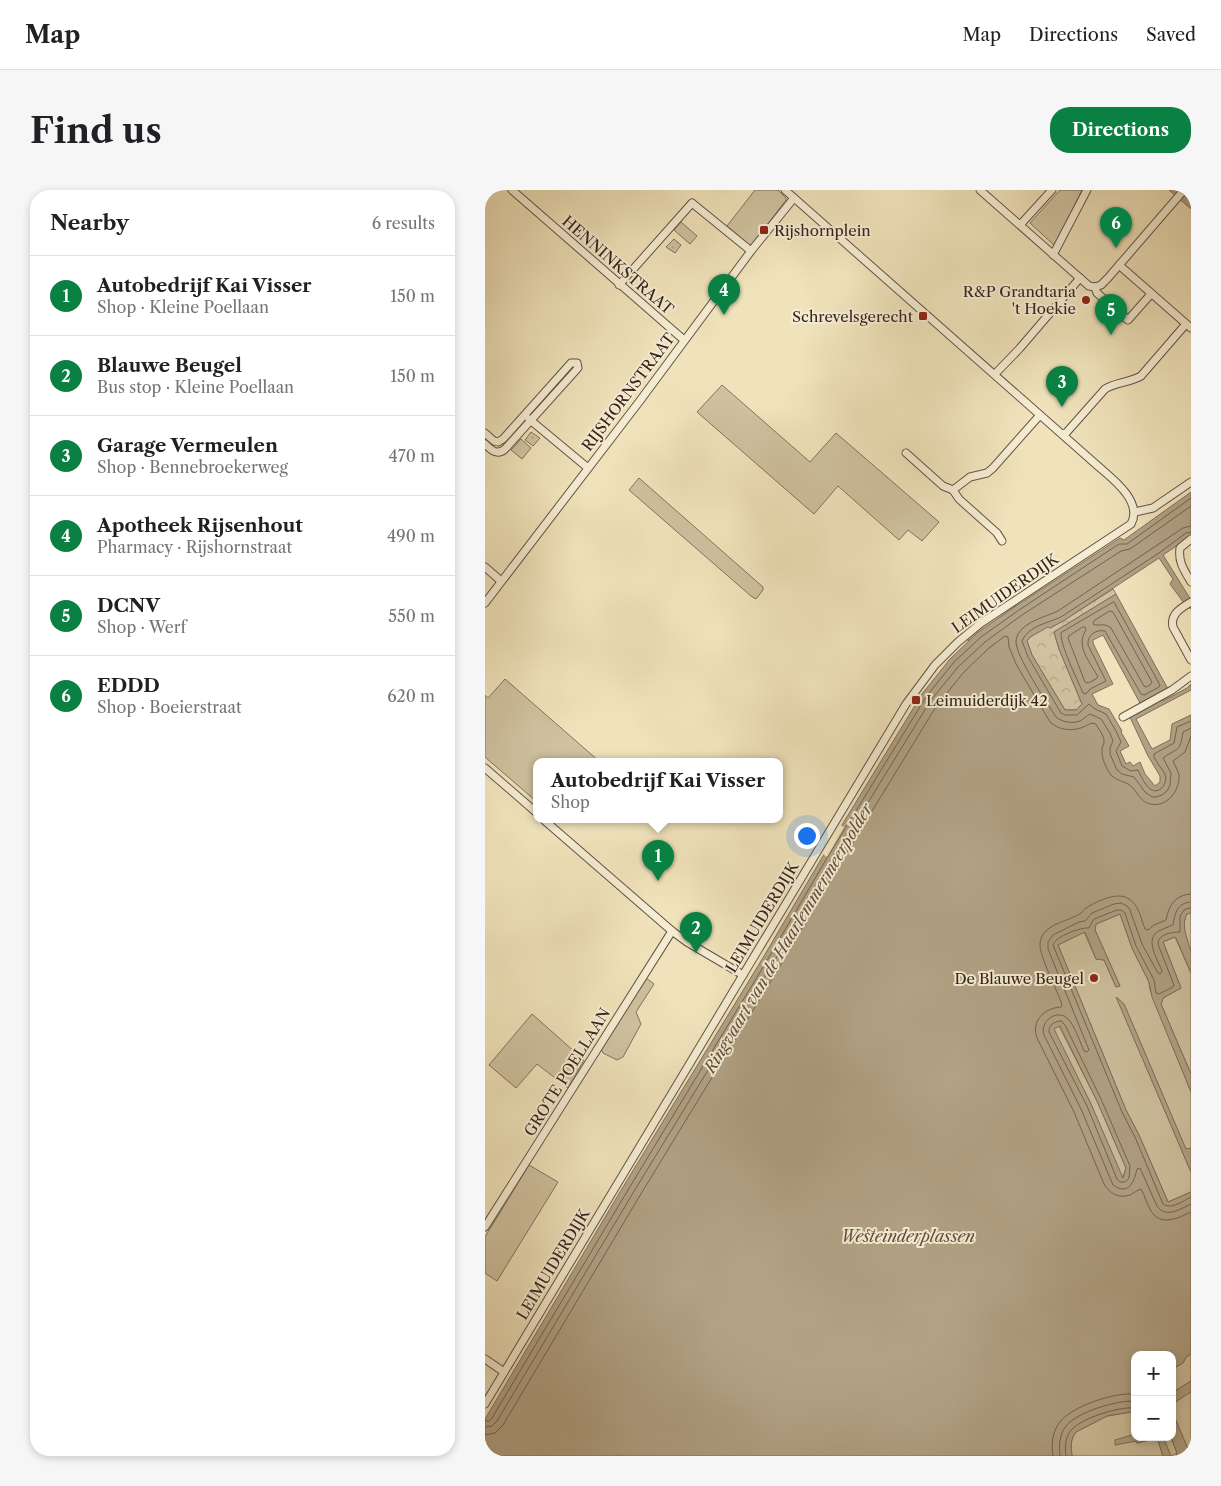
<!DOCTYPE html>
<html lang="en">
<head>
<meta charset="utf-8">
<style>
	body { margin:0; font-family:"Libre Caslon Text",serif; background:#f6f6f6; color:#202124 }
	.controls { position:absolute; right:15px; bottom:15px; display:grid; overflow:hidden; border-radius:10px; box-shadow:0 2px 8px #0003 }
	.controls button { width:45px; height:45px; display:grid; place-items:center; padding:0; border:0; border-bottom:1px solid #e0e0e0; background:#fff; color:#202124; font:25px sans-serif }
	.you { position:absolute; left:321px; top:645px; width:18px; height:18px; margin:-12px; border:4px solid #fff; border-radius:50%; background:#1a73e8; box-shadow:0 0 0 8px #1a73e833 }
	.badge { display:grid; place-items:center; width:32px; height:32px; border-radius:50%; background:#0b8043; color:#fff; font-size:16px; font-weight:700 }
	.pin { position:absolute; translate:-50% -41px; filter:drop-shadow(0 1px 2px #0008) }
	.pin::after { content:''; position:absolute; top:26px; width:18px; height:15px; background:inherit; clip-path:polygon(0 0,100% 0,50% 100%) }
	.popup { position:absolute; left:48px; top:568px; width:250px; height:65px; box-sizing:border-box; display:grid; place-content:center; border-radius:10px; background:#fff; filter:drop-shadow(0 1px 4px #0005); font-size:16px; white-space:nowrap; color:#757577 }
	.popup b { font-size:19px; color:#202124 }
	.popup::after { content:''; position:absolute; left:50%; top:100%; margin-left:-10px; border:10px solid transparent; border-top-color:#fff }
	.list { margin:0; padding:0; list-style:none }
	h2 { display:flex; justify-content:space-between; align-items:center; height:65px; margin:0; padding:0 20px; font-size:21px }
	h2 small { font-size:16px; font-weight:400; color:#757577 }
	.list li { display:grid; grid-template-columns:32px 1fr auto; gap:15px; align-items:center; box-sizing:border-box; height:80px; padding:0 20px; border-top:1px solid #e0e0e0 }
	.list b { display:block; font-size:19px; white-space:nowrap }
	.list p { margin:0; font-size:16px; white-space:nowrap; color:#757577 }
	.list em { font-size:16px; font-style:normal; color:#757577 }
	.map { position:relative; flex:none; width:706px; height:1266px; overflow:hidden; border-radius:20px }
	header { display:flex; align-items:center; gap:30px; box-sizing:border-box; height:70px; padding:0 25px; background:#fff; border-bottom:1px solid #e0e0e0 }
	header strong { font-size:24px }
	nav { display:flex; gap:28px; margin-inline-start:auto; font-size:18px }
	.intro { display:flex; align-items:center; justify-content:space-between; box-sizing:border-box; height:120px; padding:0 30px }
	h1 { margin:0; font-size:35px }
	.button { padding:12px 22px; border-radius:20px; background:#0b8043; color:#fff; font-size:18px; font-weight:700 }
	main { display:flex; gap:30px; padding:0 30px }
	aside { flex:1; background:#fff; border-radius:20px; box-shadow:0 2px 8px #0003 }
	.map>svg:first-child { display:block }
</style>
</head>
<body>
<header>
<strong>Map</strong>
<nav><a>Map</a><a>Directions</a><a>Saved</a></nav>
</header>
<div class="intro"><h1>Find us</h1><a class="button">Directions</a></div>
<main>
<aside>
<h2>Nearby<small>6 results</small></h2>
<ul class="list">
<li><span class="badge">1</span><div><b>Autobedrijf Kai Visser</b><p>Shop · Kleine Poellaan</p></div><em>150 m</em></li>
<li><span class="badge">2</span><div><b>Blauwe Beugel</b><p>Bus stop · Kleine Poellaan</p></div><em>150 m</em></li>
<li><span class="badge">3</span><div><b>Garage Vermeulen</b><p>Shop · Bennebroekerweg</p></div><em>470 m</em></li>
<li><span class="badge">4</span><div><b>Apotheek Rijsenhout</b><p>Pharmacy · Rijshornstraat</p></div><em>490 m</em></li>
<li><span class="badge">5</span><div><b>DCNV</b><p>Shop · Werf</p></div><em>550 m</em></li>
<li><span class="badge">6</span><div><b>EDDD</b><p>Shop · Boeierstraat</p></div><em>620 m</em></li>
</ul>
</aside>
<div class="map">
<svg width="706" height="1266" viewBox="0 0 706 1266">
	<defs>
		<pattern id="forest-crowns" width="20" height="18" patternUnits="userSpaceOnUse" patternTransform="scale(1.25)"><rect width="20" height="18" fill="#d0c2a0"/><path d="M2 6a3 3 0 1 1 6 0M12 15a3 3 0 1 1 6 0" fill="none" stroke="#b3a689"/></pattern>
		<pattern id="park-dots" width="8" height="8" patternUnits="userSpaceOnUse" patternTransform="scale(1.25)"><rect width="8" height="8" fill="#d0c2a0"/><path d="M2 2h.1M6 6h.1" fill="none" stroke="#b3a689" stroke-width="1.8" stroke-linecap="round"/></pattern>
	</defs>
	<rect width="100%" height="100%" fill="#f0e3bb"/>
	<filter id="stains"><feTurbulence type="fractalNoise" baseFrequency=".004" numOctaves="4"/><feColorMatrix values="0 0 0 0 .2 0 0 0 0 .09 0 0 0 0 .02 0 0 0 .5 -.17"/></filter>
	<radialGradient id="worn" r=".72"><stop offset=".6" stop-color="#630" stop-opacity="0"/><stop offset="1" stop-color="#630" stop-opacity=".3"/></radialGradient>
	<g fill="#d0c2a0" stroke="#83725e">
		<polygon points="270,0 293,0 301,8 301,10 267,55 264,55 242,36"/>
		<polygon points="575,0 597,0 570,56 545,33"/>
		<polygon points="196,32 212,46 205,54 189,40"/>
		<polygon points="237,195 325,272 351,243 454,332 437,351 423,340 414,350 353,296 329,324 212,222"/>
		<polygon points="36,249 46,258 37,269 26,260"/>
		<polygon points="154,288 278,397 278,400 271,409 266,406 144,300"/>
		<polygon points="527,415 531,416 483,451 483,447"/>
		<polygon points="20,489 115,572 52,572 52,612 0,567 0,505 3,508"/>
		<path d="M702 723H706V761C701 750 696 735 702 723Z"/>
		<polygon points="635,724 647,758 664,792 665,800 706,902 706,958 701,960 639,814 632,808 706,982 706,1002 683,1012 654,945 641,920 573,755 599,742 611,769 619,770 631,797 635,796 610,740 611,734"/>
		<polygon points="690,747 706,783 706,884 676,814 678,808 696,798 678,752"/>
		<polygon points="161,788 169,794 151,822 156,834 138,867 132,870 118,863 116,859"/>
		<polygon points="47,824 99,870 83,898 52,874 31,898 4,875"/>
		<polygon points="574,836 612,911 641,978 637,989 606,914 568,839"/>
		<polygon points="44,975 73,992 12,1091 0,1083 0,1047"/>
		<polygon points="706,1164 706,1191 687,1203 687,1179 698,1173 701,1167"/>
		<path d="M706 1202V1266L688 1225C685 1212 696 1208 706 1202Z"/>
		<path d="M646 1222 650 1223V1244L631 1255 645 1251H651L652 1253 661 1251 665 1247H672L678 1266H587C586 1257 585 1249 591 1242L622 1226Z"/>
		<polygon points="678,1247 686,1247 692,1263 687,1266 685,1265"/>
	</g>
	<polygon fill="url(#forest-crowns)" stroke="#83725e" points="628,399 631,404 569,442 574,459 597,514 591,520 580,520 547,465 542,451 545,447 563,436 565,438 578,431"/>
	<g fill="url(#park-dots)" stroke="#83725e">
		<polygon points="189,49 196,55 190,63 181,57"/>
		<polygon points="46,242 55,248 48,256 40,250"/>
	</g>
	<g fill="#b1a285" stroke="#806f5b" fill-rule="evenodd">
		<polygon points="684,0 694,0 706,11 706,19"/>
		<path d="M706 302V346L678 365 706 410V419L699 413 685 394 688 389 674 368 578 431 565 438 563 437 545 447 542 451 547 465 580 520H591L597 514 574 459 569 442 631 404 683 499 655 513 618 445 608 450V453L628 494 607 504 613 515 624 519 637 541 636 542 644 556 635 561 641 574 645 572 648 576 655 572 660 584 670 596 675 592V586L663 566 644 525 676 508 678 511 702 498 706 494V500L651 529 667 559 685 550 687 534 706 525V723L702 724C695 737 704 750 706 763 706 769 706 776 706 783L691 748 689 747 678 752 696 798 678 808 676 814 706 884V902L667 807 664 792 647 758 635 724 611 734 610 740 635 796 631 797 619 770 611 769 600 742 573 755 641 920 654 945 683 1012 706 1002V1164L701 1167 698 1173 687 1179V1165H650V1223L646 1222 622 1226 591 1242C585 1249 586 1257 587 1266H137L136 1265 130 1266H0V1229L138 997 276 771 338 666 437 504 465 469 492 443 531 416 635 348 639 350ZM575 836 612 911 641 978 638 988 606 914 569 839Z"/>
		<polygon points="631,807 639,814 701,959 706,958 706,982"/>
		<polygon points="706,1191 706,1202 690,1212 687,1219 687,1203"/>
		<polygon points="687,1222 690,1228 706,1266 691,1266 692,1263 686,1247 687,1247"/>
		<polygon points="650,1244 650,1247 665,1247 661,1251 652,1253 651,1251 630,1255 630,1250"/>
		<polygon points="672,1247 678,1247 686,1266 678,1266"/>
	</g>
	<polygon fill="#f0e3bb" points="355,635 359,637 342,667 338,664"/>
	<g fill="none" stroke-linecap="round" stroke-linejoin="round">
		<g stroke="#746250" stroke-width="1">
			<path d="M706 336 698 338 573 421C560 427 541 431 533 444 532 447 531 449 531 452 531 466 562 513 571 527 577 532 587 534 595 531 599 529 601 526 605 524L616 529 625 543 628 551 625 558V564L632 580 637 584 649 587 660 602 667 607H671L677 605 682 601 685 595 686 583 678 568C693 557 695 563 698 542L706 538"/>
			<path d="M706 342 701 343 674 363 576 427C563 433 543 436 537 451L543 467 576 523 580 525H592L604 514 610 519 621 524 631 541 636 552 631 561 637 576 646 581 653 580C656 586 661 598 667 600 676 604 683 592 680 584 677 579 672 573 669 567V564L689 553 692 537 706 531"/>
			<path d="M629 412 675 495 674 497 659 505 656 504 620 441C611 439 602 445 603 455L621 491 605 499 601 504 598 503C592 489 575 455 576 443Z"/>
			<path d="M625 421 628 422 667 492 665 495 661 497 659 496 626 438C619 432 614 437 608 434L609 431Z"/>
			<path d="M598 437H600L601 440C590 456 605 472 613 487L611 489 603 493 600 492 583 448 584 446Z"/>
			<path d="M706 704C690 705 684 715 681 730L669 735 663 740 660 739C656 729 654 715 644 709 633 701 612 711 601 718 599 719 598 722 596 723 583 732 556 734 555 754 554 766 573 801 577 815L576 817C559 818 546 831 552 848L589 922 619 994C624 1003 634 1009 645 1005 649 1003 652 1000 656 999 660 1006 662 1014 666 1021 676 1037 693 1028 706 1022"/>
			<path d="M706 712C692 713 690 723 688 735 683 737 677 739 672 742 660 751 673 770 677 781L675 784 673 783 657 754 645 720 642 716 636 713 629 714 607 723 600 731 594 732 568 745 563 752V759L604 860 602 862 599 861C595 852 590 836 583 829 573 818 554 831 559 845L596 919 628 995C644 1006 649 992 652 979L655 978 672 1016C681 1029 695 1019 706 1014"/>
			<path d="M706 718 700 719 695 726V742C687 742 673 744 673 754L689 795 688 797 674 804 671 803 669 790 651 756 640 723 636 720H632L609 729 607 732 604 738C596 737 571 746 568 755L637 922 650 947 678 1014C686 1020 698 1011 706 1007"/>
			<path d="M576 831 580 835 616 909 645 976 644 988 640 992H635L632 989 602 916 564 842C563 835 570 831 576 831Z"/>
			<polyline points="0,1231 4,1231 7,1228 143,1000 280,774 342,668 441,507 469,472 496,447 534,420 634,354 642,354 706,308"/>
			<polyline points="0,1237 7,1236 12,1231 148,1003 286,777 347,671 446,510 473,477 500,452 537,425 636,361 645,359 706,316"/>
			<path d="M0 1245 10 1243 18 1235 154 1007 292 781 354 675 452 515 479 482 504 458 520 446 523 447 524 457 531 474 565 532C577 543 594 541 606 533L611 534C613 539 620 546 619 552 619 554 617 557 617 559 616 567 621 578 626 585 631 590 637 591 643 594 651 598 653 609 662 613 680 620 695 602 694 585 693 580 690 576 688 571L700 562 706 546"/>
			<path d="M568 1266C566 1254 567 1242 575 1232 587 1216 630 1202 650 1204"/>
			<path d="M575 1266C574 1256 574 1245 581 1236 592 1222 632 1210 650 1211"/>
			<path d="M581 1266C580 1258 580 1250 584 1243 592 1229 634 1216 650 1218"/>
		</g>
		<g stroke="#645344" stroke-width="9">
			<g id="minor">
				<polyline points="27,0 199,150"/>
				<polyline points="495,0 604,96 610,97"/>
				<polyline points="535,35 567,0"/>
				<polyline points="568,65 602,0"/>
				<polyline points="634,75 706,138"/>
				<polyline points="134,95 207,13 266,61"/>
				<polyline points="610,97 616,95 623,88 699,0"/>
				<polyline points="610,97 612,103 643,130 666,104"/>
				<polyline points="510,184 535,158 595,88"/>
				<polyline points="44,229 103,278"/>
				<path d="M0 243 9 251 13 252 18 249 86 173H92L93 178 20 259C12 266 6 260 0 254"/>
				<path d="M577 244 581 243 620 199C631 192 644 193 656 186L701 134"/>
				<polyline points="421,263 458,296 468,300 474,309 512,343 517,351"/>
				<polyline points="468,300 485,287 502,283 508,278 555,225"/>
				<polyline points="650,322 668,318 706,292"/>
				<path d="M706 349 695 358C693 372 699 380 706 392"/>
				<polyline points="0,377 16,391"/>
				<path d="M706 412C696 418 685 424 688 437L706 470"/>
				<polyline points="0,413 154,212 266,61 309,8"/>
				<polyline points="638,527 687,500 706,486"/>
				<polyline points="0,578 52,623"/>
				<polyline points="59,630 187,741 202,752 258,785"/>
				<polyline points="0,1037 187,741"/>
				<polyline points="0,1169 19,1182"/>
				<path d="M0 1214 421 514 450 475 473 452 496 433 646 334C658 312 629 290 614 277L300 0"/>
			</g>
		</g>
		<use href="#minor" stroke="#f5edd3" stroke-width="7"/>
	</g>
	<g fill="#8f2418" stroke="#f5edd3" stroke-width="2">
		<rect x="274" y="35" width="10" height="10" rx="2.5"/>
		<circle cx="601" cy="110" r="5"/>
		<rect x="433" y="121" width="10" height="10" rx="2.5"/>
		<rect x="426" y="505" width="10" height="10" rx="2.5"/>
		<circle cx="609" cy="788" r="5"/>
	</g>
	<g text-anchor="middle" dominant-baseline="central" stroke-width="4" stroke-linejoin="round" paint-order="stroke">
		<g font-size="15" fill="#36231c" stroke="#f5edd3" text-anchor="end">
			<text x="289" y="40" text-anchor="start">Rijshornplein</text>
			<text x="591" y="101">R&amp;P Grandtaria<tspan x="591" dy="17">'t Hoekie</tspan></text>
			<text x="428" y="126">Schrevelsgerecht</text>
			<text x="441" y="510" text-anchor="start">Leimuiderdijk 42</text>
			<text x="599" y="788">De Blauwe Beugel</text>
		</g>
		<g font-size="15" fill="#36231c" stroke="#f5edd3">
			<text transform="translate(133 75) rotate(41)">HENNINKSTRAAT</text>
			<text transform="translate(143 202) rotate(-53)">RIJSHORNSTRAAT</text>
			<text transform="translate(520 403) rotate(-35)">LEIMUIDERDIJK</text>
			<text transform="translate(277 727) rotate(-59)">LEIMUIDERDIJK</text>
			<text transform="translate(82 882) rotate(-58)">GROTE POELLAAN</text>
			<text transform="translate(68 1074) rotate(-59)">LEIMUIDERDIJK</text>
		</g>
		<g font-size="16" font-style="italic" fill="#614f41" stroke="#f5edd3">
			<text transform="translate(303 748) rotate(-59)">Ringvaart van de Haarlemmermeerpolder</text>
			<text x="423" y="1046">Westeinderplassen</text>
		</g>
	</g>
	<rect width="100%" height="100%" filter="url(#stains)"/>
	<rect width="100%" height="100%" fill="url(#worn)"/>
</svg>
<div class="controls">
<button>+</button>
<button>−</button>
</div>
<div class="you"></div>
<div class="pin badge" style="left:173px;top:691px">1</div>
<div class="popup"><b>Autobedrijf Kai Visser</b>Shop</div>
<div class="pin badge" style="left:211px;top:763px">2</div>
<div class="pin badge" style="left:577px;top:217px">3</div>
<div class="pin badge" style="left:239px;top:125px">4</div>
<div class="pin badge" style="left:626px;top:145px">5</div>
<div class="pin badge" style="left:631px;top:58px">6</div>
</div>
</main>
</body>
</html>
